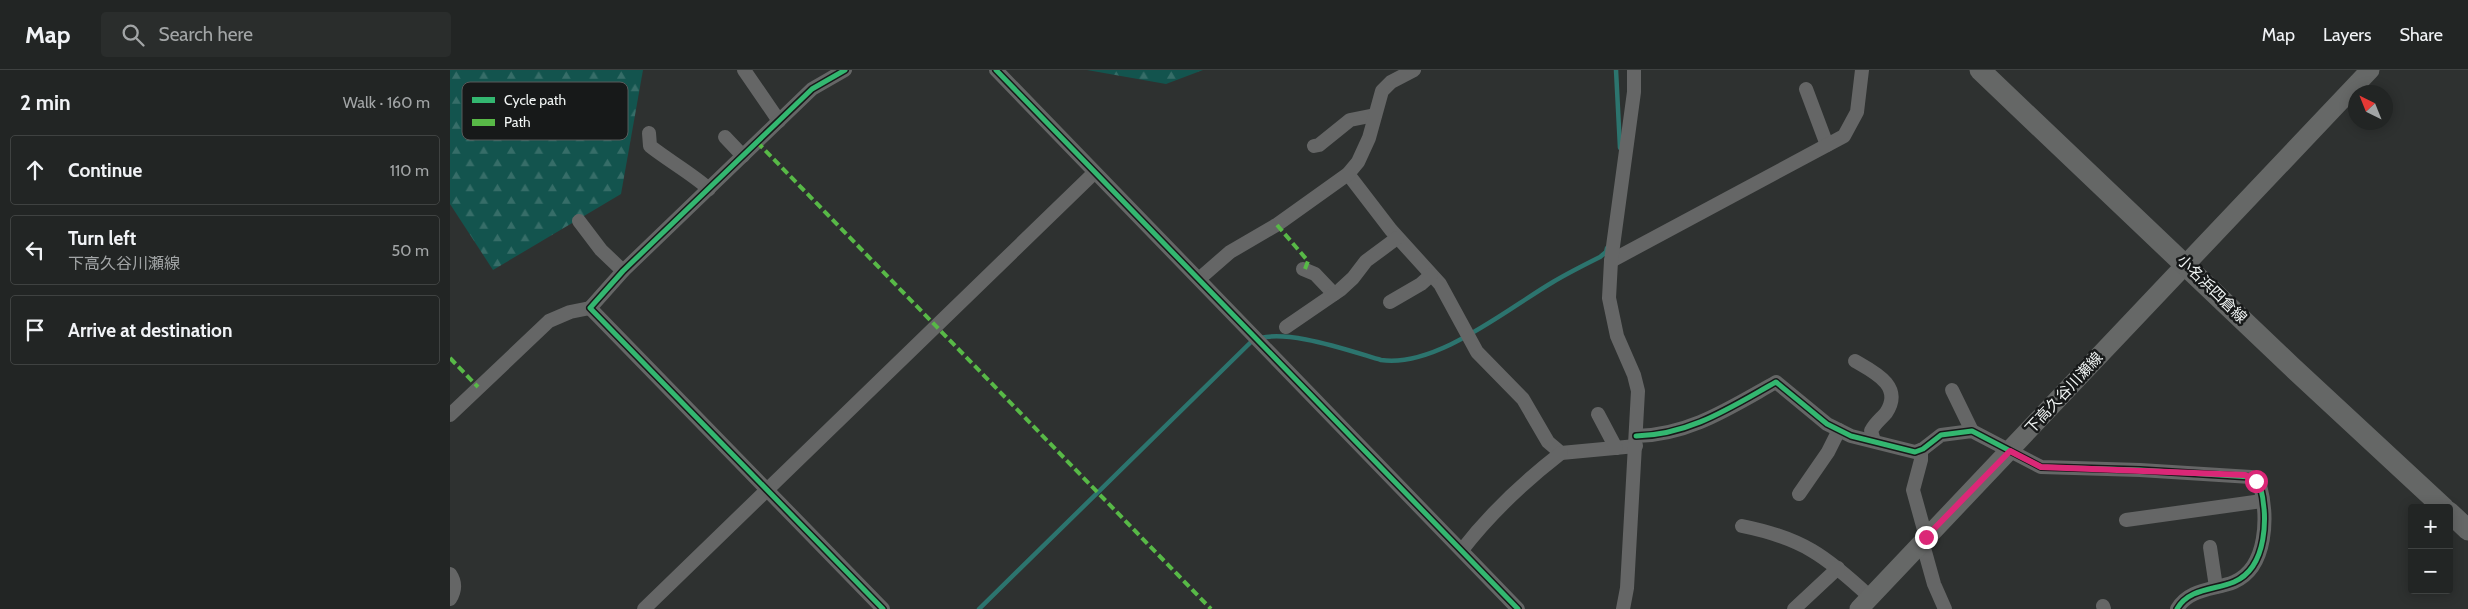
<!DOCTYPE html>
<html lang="en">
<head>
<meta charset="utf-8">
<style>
	body { margin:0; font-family:Cabin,"Noto Sans JP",sans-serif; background:#2a2d2c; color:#f1f3f6 }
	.controls { position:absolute; right:15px; bottom:15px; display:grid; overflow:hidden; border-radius:5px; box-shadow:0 2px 12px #0003 }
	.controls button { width:45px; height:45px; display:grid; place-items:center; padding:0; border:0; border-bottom:1px solid #3f4241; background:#222524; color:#f1f3f6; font:25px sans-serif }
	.compass { position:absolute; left:1898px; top:15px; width:45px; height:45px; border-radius:50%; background:#222524; box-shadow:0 2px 12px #0003; rotate:317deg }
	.stop { position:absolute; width:15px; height:15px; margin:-11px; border:4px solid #db2777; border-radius:50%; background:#fff }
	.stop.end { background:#db2777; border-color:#fff; box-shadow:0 1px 5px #0008 }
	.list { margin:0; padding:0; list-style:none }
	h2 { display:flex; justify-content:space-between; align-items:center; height:65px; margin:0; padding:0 20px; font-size:21px }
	h2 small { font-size:16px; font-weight:400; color:#a2a5a6 }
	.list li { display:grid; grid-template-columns:32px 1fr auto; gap:15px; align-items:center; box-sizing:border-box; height:70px; margin:0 10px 10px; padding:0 10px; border:1px solid #3f4241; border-radius:5px }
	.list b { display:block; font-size:19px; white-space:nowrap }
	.list p { margin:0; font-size:16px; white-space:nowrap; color:#a2a5a6 }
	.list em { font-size:16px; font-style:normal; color:#a2a5a6 }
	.icon { flex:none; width:28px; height:28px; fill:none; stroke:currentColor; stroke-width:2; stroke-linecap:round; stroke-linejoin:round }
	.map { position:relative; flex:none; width:2018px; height:539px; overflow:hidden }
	header { display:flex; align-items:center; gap:30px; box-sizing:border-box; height:70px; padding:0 25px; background:#222524; border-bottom:1px solid #3f4241 }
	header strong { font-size:24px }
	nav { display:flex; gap:28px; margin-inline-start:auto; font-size:18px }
	.search { width:350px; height:45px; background:#2a2d2c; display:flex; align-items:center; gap:12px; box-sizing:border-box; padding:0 18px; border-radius:5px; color:#a2a5a6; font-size:19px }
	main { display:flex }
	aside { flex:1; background:#222524 }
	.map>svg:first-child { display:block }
</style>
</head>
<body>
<header>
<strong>Map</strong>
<div class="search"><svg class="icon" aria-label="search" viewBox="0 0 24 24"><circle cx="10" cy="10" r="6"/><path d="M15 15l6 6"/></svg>Search here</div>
<nav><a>Map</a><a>Layers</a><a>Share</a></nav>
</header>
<main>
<aside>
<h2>2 min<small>Walk · 160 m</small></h2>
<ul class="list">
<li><svg class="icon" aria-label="ahead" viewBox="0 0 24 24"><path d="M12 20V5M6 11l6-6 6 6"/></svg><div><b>Continue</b></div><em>110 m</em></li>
<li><svg class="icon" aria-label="left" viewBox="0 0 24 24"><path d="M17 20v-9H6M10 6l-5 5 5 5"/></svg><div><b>Turn left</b><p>下高久谷川瀬線</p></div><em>50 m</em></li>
<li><svg class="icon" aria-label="arrive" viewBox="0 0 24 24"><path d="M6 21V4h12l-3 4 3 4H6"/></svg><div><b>Arrive at destination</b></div></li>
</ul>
</aside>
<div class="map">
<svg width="2018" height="539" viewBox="0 0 2018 539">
	<defs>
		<pattern id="forest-firs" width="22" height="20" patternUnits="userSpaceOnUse" patternTransform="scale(1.25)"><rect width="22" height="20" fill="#13544e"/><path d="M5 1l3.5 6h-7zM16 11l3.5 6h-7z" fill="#366d68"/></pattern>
	</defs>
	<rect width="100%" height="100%" fill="#2e3130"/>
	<g fill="url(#forest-firs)">
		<polygon points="0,0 193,0 171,124 43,200 0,134"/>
		<polygon points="637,0 753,0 716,14"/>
	</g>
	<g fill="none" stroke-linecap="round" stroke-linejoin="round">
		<g stroke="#2c746e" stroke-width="4.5">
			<polyline points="1166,0 1170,78"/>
			<path d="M529 539 802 271C831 256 900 281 931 290 986 298 1057 239 1103 212 1118 203 1134 195 1150 187L1156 182 1157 178"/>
		</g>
		<g stroke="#656666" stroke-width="14">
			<polyline points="294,0 329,51"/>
			<polyline points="395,0 362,19 173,201 140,238 433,539"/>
			<polyline points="546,0 1068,539"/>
			<polyline points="1356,19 1377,75"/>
			<path d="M199 63 200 76C219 91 241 103 259 119"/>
			<polyline points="275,67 293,86"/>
			<polyline points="864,76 869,75 900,50 925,45"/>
			<polyline points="898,104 941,160 990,214 1027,282 1073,329 1098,372 1111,383 1186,376"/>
			<polyline points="129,151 151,180 173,201"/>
			<polyline points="1161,191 1394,66 1407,42 1412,0"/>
			<polyline points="853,199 865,204 884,224"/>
			<polyline points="749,209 780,182 828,154 898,104 908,92 919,68 932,21 941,12 964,0"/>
			<polyline points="940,232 971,214 981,205"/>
			<polyline points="836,257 890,220 903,208 916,191 947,168"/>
			<path d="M1405 291C1424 302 1454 316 1436 343 1431 349 1425 353 1421 361L1424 371"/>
			<polyline points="1502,320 1522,361"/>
			<polyline points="1148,344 1166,378"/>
			<polyline points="0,345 99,251 120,242 140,238"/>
			<path d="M1186 366C1240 365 1281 337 1326 312L1377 354 1401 366 1465 382 1473 379 1491 365 1522 361 1591 397 1690 400 1801 407 1810 415C1818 446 1818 497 1784 512 1765 520 1739 518 1727 539"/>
			<polyline points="1471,380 1471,390 1463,420 1476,467"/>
			<polyline points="1349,424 1378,382 1389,360"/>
			<polyline points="1676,450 1812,431"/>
			<path d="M1292 456C1352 468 1376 486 1420 527"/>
			<polyline points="1472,471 1484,514 1495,539"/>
			<polyline points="1760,477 1766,517"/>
			<path d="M1012 480C1039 445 1075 411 1111 383"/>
			<path d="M0 504C6 513 5 521 0 529"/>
			<polyline points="1653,536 1654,539"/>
			<polyline points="194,539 644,103"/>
			<polyline points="1173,539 1177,518 1188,321 1184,305 1167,266 1159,228 1161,191 1184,22 1184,0"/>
			<polyline points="1344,539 1388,498"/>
		</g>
		<polyline stroke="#666867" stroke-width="19" points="1409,539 1920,0"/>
		<g stroke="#656766" stroke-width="21">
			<polyline points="1530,0 1841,296 1994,438"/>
			<polyline points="1999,442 2018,460"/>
		</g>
		<g stroke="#58b947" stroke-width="4" stroke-dasharray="8 4" stroke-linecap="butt">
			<polyline points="307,72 761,539"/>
			<polyline points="827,155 858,191 855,199"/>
			<polyline points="0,288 28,317"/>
		</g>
		<g stroke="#171919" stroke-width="8">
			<g id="cycleway">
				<polyline points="395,0 362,19 173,201 140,238 433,539"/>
				<polyline points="546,0 1068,539"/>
				<path d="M1186 366C1240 365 1281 337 1326 312L1377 354 1401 366 1465 382 1473 379 1491 365 1522 361 1591 397 1690 400 1801 407 1810 415C1818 446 1818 497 1784 512 1765 520 1739 518 1727 539"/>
			</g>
		</g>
		<use href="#cycleway" stroke="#33b770" stroke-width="5"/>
	</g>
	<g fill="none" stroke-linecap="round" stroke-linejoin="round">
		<polyline stroke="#db2777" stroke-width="6" points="1476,467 1560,381 1591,397 1795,405 1806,411"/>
	</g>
	<g text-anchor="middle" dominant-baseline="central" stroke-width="5" stroke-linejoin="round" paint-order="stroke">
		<g font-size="15" fill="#f1f5f4" stroke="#171919">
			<text transform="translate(1762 219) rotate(44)">小名浜四倉線</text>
			<text transform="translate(1614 323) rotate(-47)">下高久谷川瀬線</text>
		</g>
	</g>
	<rect x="12" y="12" width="166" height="58" rx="8" fill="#171919" stroke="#585b5b" stroke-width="1"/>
	<rect x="22" y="27" width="23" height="6" fill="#33b770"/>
	<rect x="22" y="49" width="23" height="7" fill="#58b947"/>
	<g font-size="14" fill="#f1f5f4">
		<text x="54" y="35">Cycle path</text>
		<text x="54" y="57">Path</text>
	</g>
</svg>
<div class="controls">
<button>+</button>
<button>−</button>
</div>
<svg class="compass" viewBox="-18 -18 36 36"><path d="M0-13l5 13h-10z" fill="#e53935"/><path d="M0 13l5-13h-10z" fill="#a2a5a6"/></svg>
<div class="stop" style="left:1806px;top:411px"></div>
<div class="stop end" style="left:1476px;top:467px"></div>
</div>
</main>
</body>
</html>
